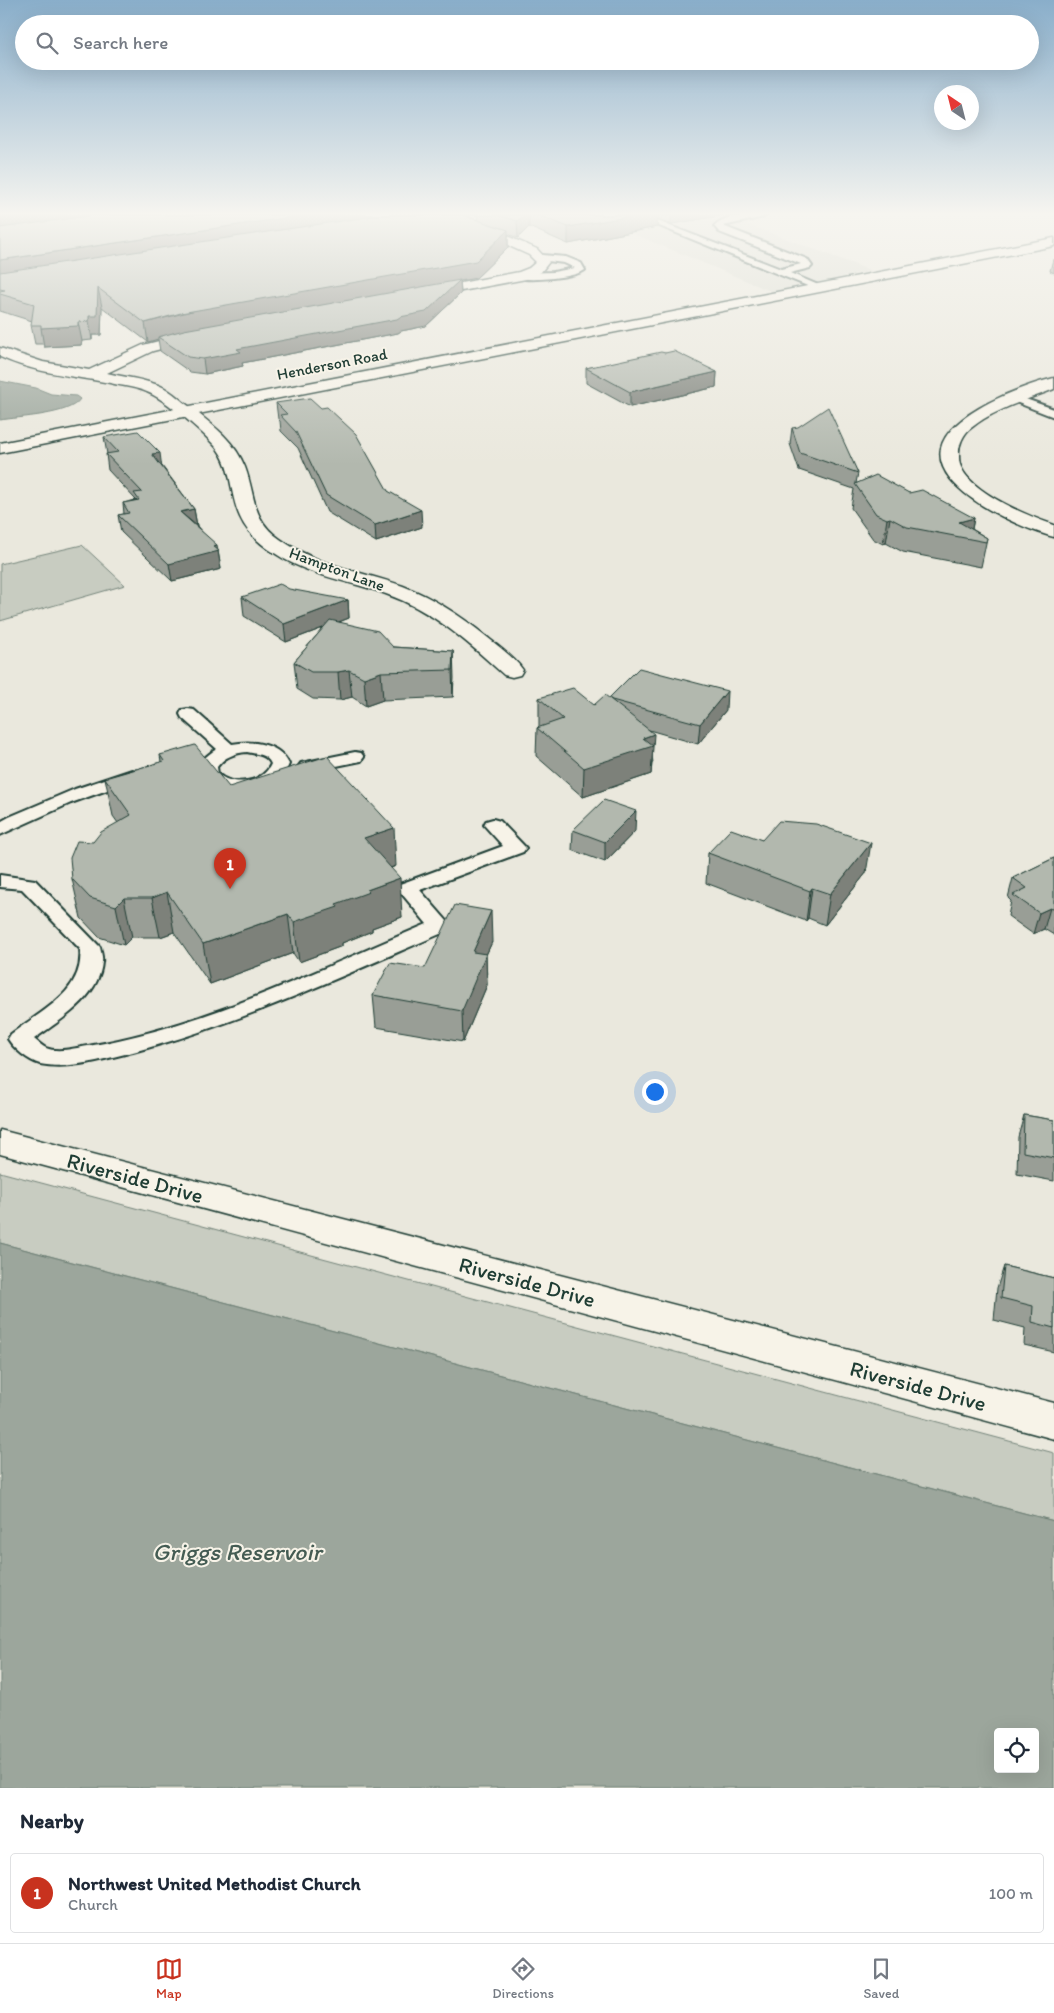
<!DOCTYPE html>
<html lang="en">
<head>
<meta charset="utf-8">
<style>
	body { margin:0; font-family:Itim,sans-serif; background:#f2f2f3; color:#1f2937 }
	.controls { position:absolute; right:15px; bottom:15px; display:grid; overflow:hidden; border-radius:5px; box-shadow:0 5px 20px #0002 }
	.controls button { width:45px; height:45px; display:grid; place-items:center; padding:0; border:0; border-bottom:1px solid #e0e1e3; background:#fff; color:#1f2937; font:25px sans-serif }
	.compass { position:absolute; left:934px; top:85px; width:45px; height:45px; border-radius:50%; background:#fff; box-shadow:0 5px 20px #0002; rotate:325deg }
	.you { position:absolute; left:654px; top:1091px; width:18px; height:18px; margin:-12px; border:4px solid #fff; border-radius:50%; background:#1a73e8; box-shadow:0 0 0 8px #1a73e833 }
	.badge { display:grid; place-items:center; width:32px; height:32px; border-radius:50%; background:#c8321e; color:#fff; font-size:16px; font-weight:700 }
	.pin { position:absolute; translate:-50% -41px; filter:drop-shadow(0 1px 2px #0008) }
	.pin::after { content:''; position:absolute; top:26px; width:18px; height:15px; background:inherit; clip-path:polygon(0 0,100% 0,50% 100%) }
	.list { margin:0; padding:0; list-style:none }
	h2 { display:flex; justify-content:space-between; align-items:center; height:65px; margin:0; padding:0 20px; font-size:21px }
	h2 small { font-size:16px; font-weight:400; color:#747a83 }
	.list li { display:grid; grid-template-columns:32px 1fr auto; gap:15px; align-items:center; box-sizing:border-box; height:80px; margin:0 10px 10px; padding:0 10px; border:1px solid #e0e1e3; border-radius:5px }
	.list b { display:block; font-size:19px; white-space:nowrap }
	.list p { margin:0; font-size:16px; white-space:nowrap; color:#747a83 }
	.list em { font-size:16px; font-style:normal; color:#747a83 }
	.icon { flex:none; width:28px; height:28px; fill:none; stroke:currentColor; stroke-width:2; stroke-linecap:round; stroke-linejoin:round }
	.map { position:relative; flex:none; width:1054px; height:1788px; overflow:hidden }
	.search { position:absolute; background:#fff; box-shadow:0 5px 20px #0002; left:15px; right:15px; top:15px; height:55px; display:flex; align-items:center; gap:12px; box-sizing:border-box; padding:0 18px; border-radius:28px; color:#747a83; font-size:19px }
	.sheet { height:155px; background:#fff }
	nav { display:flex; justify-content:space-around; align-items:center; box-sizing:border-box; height:70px; border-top:1px solid #e0e1e3; background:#fff; font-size:14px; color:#747a83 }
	nav a { display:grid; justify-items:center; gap:2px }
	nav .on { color:#c8321e }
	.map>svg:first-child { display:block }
</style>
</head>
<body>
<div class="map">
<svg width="1054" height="1788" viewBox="0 0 1054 1788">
	<rect width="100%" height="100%" fill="#eae8dd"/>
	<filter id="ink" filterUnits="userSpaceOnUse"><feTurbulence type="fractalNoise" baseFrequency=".02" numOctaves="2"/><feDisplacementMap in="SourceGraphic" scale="10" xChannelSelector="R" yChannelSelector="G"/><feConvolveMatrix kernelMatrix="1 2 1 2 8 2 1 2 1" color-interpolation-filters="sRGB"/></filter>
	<g filter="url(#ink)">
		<polygon fill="#d9dacf" points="588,215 780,215 744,223 872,271 773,292"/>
		<g fill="#c8ccc1" stroke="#74847a">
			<polygon points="82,545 125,585 0,621 0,564"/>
			<polygon points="0,1172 1054,1453 1054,1521 0,1243"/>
		</g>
		<g fill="#9ca69c" stroke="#6a7c72" fill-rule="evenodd">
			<path d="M0 381 36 388 51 394 76 396 80 399C71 415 18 417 0 420Z"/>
			<path d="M0 1243 1054 1521V1788H0ZM998 1732H1035V1769H998Z"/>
		</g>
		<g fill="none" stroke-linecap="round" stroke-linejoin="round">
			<g stroke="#1f3d34" stroke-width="4">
				<g id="lane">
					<polygon points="463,215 477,216 476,227 470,227 470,219"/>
					<path d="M632 215H642L781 269 801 264 719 232 714 226C725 214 749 215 765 215L764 217 723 226 807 259 812 266 810 268 790 273 823 287 818 290 815 289Z"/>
					<path d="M542 255 566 257 581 263 585 270C574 278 531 281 518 278V274L521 273 553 272 575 268 564 263 539 260V256Z"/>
					<polygon points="1017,396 1054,409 1054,417 1013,401 1011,399"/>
					<path d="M188 709 194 710 232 744C252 740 279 743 289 764 268 819 158 782 217 749L182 718 180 714 182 710ZM247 752C256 754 267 754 271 764 263 783 233 787 218 774L217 767C224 757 235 753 247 752Z"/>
					<polygon points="355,752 361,753 364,757 361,761 307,772 301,771 298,767 301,763"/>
					<polygon points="132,770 138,771 141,775 138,779 71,803 0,835 0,822 9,817 75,789"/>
					<path d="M493 819 500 821 526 848 523 852 420 890 447 921 450 926 447 931C344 975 242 1023 133 1052 104 1059 70 1070 40 1064 29 1061 14 1049 8 1039L11 1034C41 1011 85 992 80 949L22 889 0 887V875L35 880 100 947C101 952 103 958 102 962 99 998 60 1020 34 1039 38 1042 42 1046 46 1048 58 1053 75 1048 88 1046 206 1026 317 970 427 924L397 888 400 884 503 846 484 825 486 821Z"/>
				</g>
			</g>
			<g stroke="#1f3d34" stroke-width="3">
				<g id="street">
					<polygon points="473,221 537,249 549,262 541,272 526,279 424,298 419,297 417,294 419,291 519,272 529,268 536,262 529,255 469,228 467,225 469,222"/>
					<path d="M195 332 200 333 202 336 200 339 153 351 107 373C124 377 142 379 158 385 169 389 178 398 186 404 209 422 234 439 245 467 256 496 251 519 280 539 317 566 362 571 403 586 434 598 461 616 487 637 499 647 514 657 523 670L520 675 512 677 504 675C469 643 432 610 386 594 350 581 309 576 276 554 261 545 247 533 240 517 229 493 233 467 215 446 202 431 165 399 147 392 136 387 122 386 110 383 73 376 35 373 0 357V348L43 362 89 370 143 345Z"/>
					<path d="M1054 378V389C1027 400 994 409 971 428 963 434 958 446 959 455 959 459 959 463 961 467 972 493 1028 516 1054 525V537C1023 529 932 491 941 448 949 413 1022 386 1054 378Z"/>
				</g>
			</g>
			<g stroke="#1f3d34" stroke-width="3">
				<polygon id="secondary" points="1054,238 1054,246 0,453 0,443"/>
			</g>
			<g stroke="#1f3d34" stroke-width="3">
				<polygon id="primary" points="0,1130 1054,1403 1054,1439 0,1154"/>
			</g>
			<use href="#lane" fill="#f7f3e8" fill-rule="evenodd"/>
			<use href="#street" fill="#f7f3e8" fill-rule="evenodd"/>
			<use href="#secondary" fill="#f7f3e8" fill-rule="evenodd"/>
			<use href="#primary" fill="#f7f3e8" fill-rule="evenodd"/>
		</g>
		<g fill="#999e96" stroke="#1f3d34">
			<polygon points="0,215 468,215 468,216 478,220 477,215 724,215 671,224 658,219 657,227 568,244 529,227 518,238 508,234 508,247 476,278 460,281 461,293 426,326 401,331 398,333 242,363 243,366 205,374 190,372 160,351 158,339 148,342 102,307 101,335 92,335 92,340 82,341 81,345 44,347 44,344 35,344 31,325 32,321 0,311"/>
			<polygon points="1053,259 1054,259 1054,273 1050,271"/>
			<polygon points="665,353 717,372 716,387 630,407 586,383 586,368"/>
			<polygon points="276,403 388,491 422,527 376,542 327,512 298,448 281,431 280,421 278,419"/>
			<polygon points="792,428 858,473 856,483 909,493 974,518 972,529 987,538 981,567 903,552 886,543 883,544 873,539 851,508 854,489 799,470 790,444"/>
			<polygon points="104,437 162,466 194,509 197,526 218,551 221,569 172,581 121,532 118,515 124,514 123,503 136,500 135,499 108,470 106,454 107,454"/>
			<polygon points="242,597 348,600 349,618 339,622 393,647 453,651 453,697 383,700 366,706 352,697 340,700 313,699 297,689 294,662 323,628 286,642 244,616"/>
			<polygon points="539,698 594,705 609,698 726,710 698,744 649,730 653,763 652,763 651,774 583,797 536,756 537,728 539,726"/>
			<polygon points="160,755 229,787 396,866 391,868 402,917 372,928 372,931 342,943 342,946 299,962 293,953 210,984 174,932 160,937 132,937 124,945 99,937 81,918 72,879 93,842 118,823 113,816 105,778 161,762"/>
			<polygon points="573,830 635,831 605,862 572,850"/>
			<polygon points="762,840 866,873 825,925 808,918 806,921 706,883 708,853"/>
			<polygon points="1054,858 1054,935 1044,929 1033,934 1008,916 1011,901 1008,898 1013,878"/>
			<polygon points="492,942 486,955 487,985 463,1042 376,1027 373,995 425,968"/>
			<polygon points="1024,1115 1054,1120 1054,1181 1017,1174 1018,1137"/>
			<polygon points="1004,1266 1054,1278 1054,1352 1024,1345 1025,1328 994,1320 997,1288"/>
		</g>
		<g fill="#7d817a" stroke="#1f3d34">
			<polygon points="17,215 142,215 0,234 0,217"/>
			<polygon points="306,215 413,215 0,279 0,260"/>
			<polygon points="525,215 529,215 529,227 518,238 517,221"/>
			<polygon points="638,215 658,215 657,227 568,244 568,227"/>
			<polygon points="672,215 724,215 671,224"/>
			<polygon points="508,230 508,247 476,278 460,281 461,293 426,326 401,331 398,333 242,363 243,366 205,374 203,359 158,337 158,339 148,342 145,323"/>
			<polygon points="98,288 102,307 101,335 92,335 92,340 89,321 89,316"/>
			<polygon points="78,322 82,341 81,345 44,347 41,328"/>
			<polygon points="717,372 716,387 630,407 630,392"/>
			<polygon points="160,453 162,469 152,454"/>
			<polygon points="194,509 197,526 180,512"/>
			<polygon points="421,510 422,527 376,542 375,525"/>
			<polygon points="890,518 886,543 883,544 887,519"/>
			<polygon points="974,518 970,539 959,522"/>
			<polygon points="217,545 221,569 172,581 169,564"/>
			<polygon points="348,600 349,618 286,642 284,624"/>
			<polygon points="453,651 454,678 453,697 452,670"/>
			<polygon points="349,670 352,697 340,700 338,672"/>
			<polygon points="381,672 383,700 366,706 364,678"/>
			<polygon points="727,691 726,710 698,744 700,724"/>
			<polygon points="654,734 651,774 583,797 584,768 643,738"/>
			<polygon points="636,811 635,831 605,862 605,842"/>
			<polygon points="394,828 396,866 367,876 364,838"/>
			<polygon points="871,843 866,873 825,925 830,894"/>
			<polygon points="400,878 402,917 372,928 372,931 342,943 342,946 299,962 294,922 367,890"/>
			<polygon points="812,888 808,918 806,921 810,891"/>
			<polygon points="167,892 174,932 160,937 152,898"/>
			<polygon points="124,898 132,937 124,945 116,906"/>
			<polygon points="1050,908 1044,929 1033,934 1039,913"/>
			<polygon points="491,911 492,942 486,955 487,985 463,1042 462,1011 473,952"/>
			<polygon points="288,914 293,953 210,984 203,944"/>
		</g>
		<g fill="#b2b8ae" stroke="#1f3d34">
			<polygon points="0,215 17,215 0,217"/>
			<polygon points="95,215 306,215 0,260 0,228"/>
			<polygon points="381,215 462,215 508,230 476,261 181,313 145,323 98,288 97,316 89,316 89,321 78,322 78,326 41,328 41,325 31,325 34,304 0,294 0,291 5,290 0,289 0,272"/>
			<polygon points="498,215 525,215 517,221"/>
			<polygon points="538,215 638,215 568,227"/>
			<polygon points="460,280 426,312 400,317 397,319 237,349 241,352 203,359 188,357 158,337 184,330"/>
			<polygon points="674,351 717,372 630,392 586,368 661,352 665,353"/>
			<polygon points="310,398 321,408 327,407 356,434 388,491 421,510 375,525 326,495 296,432 280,415 287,414 276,403"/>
			<polygon points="828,407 858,473 800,453 792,428 798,427"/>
			<polygon points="138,431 160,453 152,454 194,509 180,512 217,545 213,546 219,551 169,564 118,515 129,513 123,503 139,500 134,493 142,492 106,454 118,452 104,437"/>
			<polygon points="876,475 909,493 922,490 974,518 959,522 987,538 986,542 907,527 890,518 887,519 876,514 855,484"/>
			<polygon points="280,584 289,589 348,600 284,624 242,597"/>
			<polygon points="330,620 378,631 393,647 453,651 452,670 381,672 364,678 349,670 338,672 311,672 294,662"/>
			<polygon points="639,668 727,691 700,724 612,700 609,698"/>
			<polygon points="573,688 594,705 605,695 654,734 643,738 653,746 584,768 537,728 563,719 539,698"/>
			<polygon points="195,745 229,787 327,756 394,828 364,838 400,878 367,890 369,892 336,904 338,907 294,922 288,914 203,944 167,892 152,898 124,898 116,906 90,898 72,879 70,858 77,841 93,842 101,832 131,815 105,778 164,761 160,755"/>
			<polygon points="604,800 636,811 605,842 573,830"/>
			<polygon points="779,821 816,824 871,843 830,894 812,888 810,891 708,853 731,829 762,840"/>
			<polygon points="1054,858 1054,910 1050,908 1039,913 1013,895 1027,888 1013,878"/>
			<polygon points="455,905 491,911 473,952 486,954 462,1011 373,995 390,963 425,968"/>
			<polygon points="1024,1115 1054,1120 1054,1158 1023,1152"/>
			<polygon points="1004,1266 1054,1278 1054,1328 1032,1322 1033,1306 1001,1298"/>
		</g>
	</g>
	<linearGradient id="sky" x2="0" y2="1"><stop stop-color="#89aeca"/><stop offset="0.46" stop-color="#f6f5f0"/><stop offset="1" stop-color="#f6f5f0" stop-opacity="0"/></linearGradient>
	<rect width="1054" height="465" fill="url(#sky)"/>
	<g text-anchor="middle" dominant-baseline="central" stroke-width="4" stroke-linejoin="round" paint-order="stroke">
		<g font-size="16" fill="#1f3d34" stroke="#f7f3e8">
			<text transform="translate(332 364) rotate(-11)">Henderson Road</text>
			<text transform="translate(337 569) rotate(20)">Hampton Lane</text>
		</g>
		<g font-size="22" fill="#1f3d34" stroke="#f7f3e8">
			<text transform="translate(135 1178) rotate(15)">Riverside Drive</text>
			<text transform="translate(527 1282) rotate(15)">Riverside Drive</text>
			<text transform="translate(918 1386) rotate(15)">Riverside Drive</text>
		</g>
		<g font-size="24" font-style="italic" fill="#445c53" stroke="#f7f3e8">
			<text x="237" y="1551">Griggs Reservoir</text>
		</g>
	</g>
</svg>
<div class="controls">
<button><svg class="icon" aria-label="locate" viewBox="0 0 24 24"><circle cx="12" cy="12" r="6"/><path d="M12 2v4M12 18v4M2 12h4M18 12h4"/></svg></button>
</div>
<svg class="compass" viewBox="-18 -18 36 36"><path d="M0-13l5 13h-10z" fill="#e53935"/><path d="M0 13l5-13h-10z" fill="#747a83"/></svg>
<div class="you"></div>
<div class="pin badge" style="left:230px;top:889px">1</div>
<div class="search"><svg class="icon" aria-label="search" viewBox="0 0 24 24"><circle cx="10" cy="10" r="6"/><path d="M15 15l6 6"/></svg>Search here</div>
</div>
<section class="sheet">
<h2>Nearby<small></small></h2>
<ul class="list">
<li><span class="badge">1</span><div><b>Northwest United Methodist Church</b><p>Church</p></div><em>100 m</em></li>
</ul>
</section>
<nav>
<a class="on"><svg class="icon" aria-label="map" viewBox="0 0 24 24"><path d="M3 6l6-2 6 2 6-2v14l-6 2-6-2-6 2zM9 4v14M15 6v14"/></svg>Map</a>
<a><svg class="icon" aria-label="directions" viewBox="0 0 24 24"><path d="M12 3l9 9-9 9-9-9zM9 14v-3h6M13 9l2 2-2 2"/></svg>Directions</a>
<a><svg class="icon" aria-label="saved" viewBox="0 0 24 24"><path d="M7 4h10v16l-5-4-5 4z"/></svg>Saved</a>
</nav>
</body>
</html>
